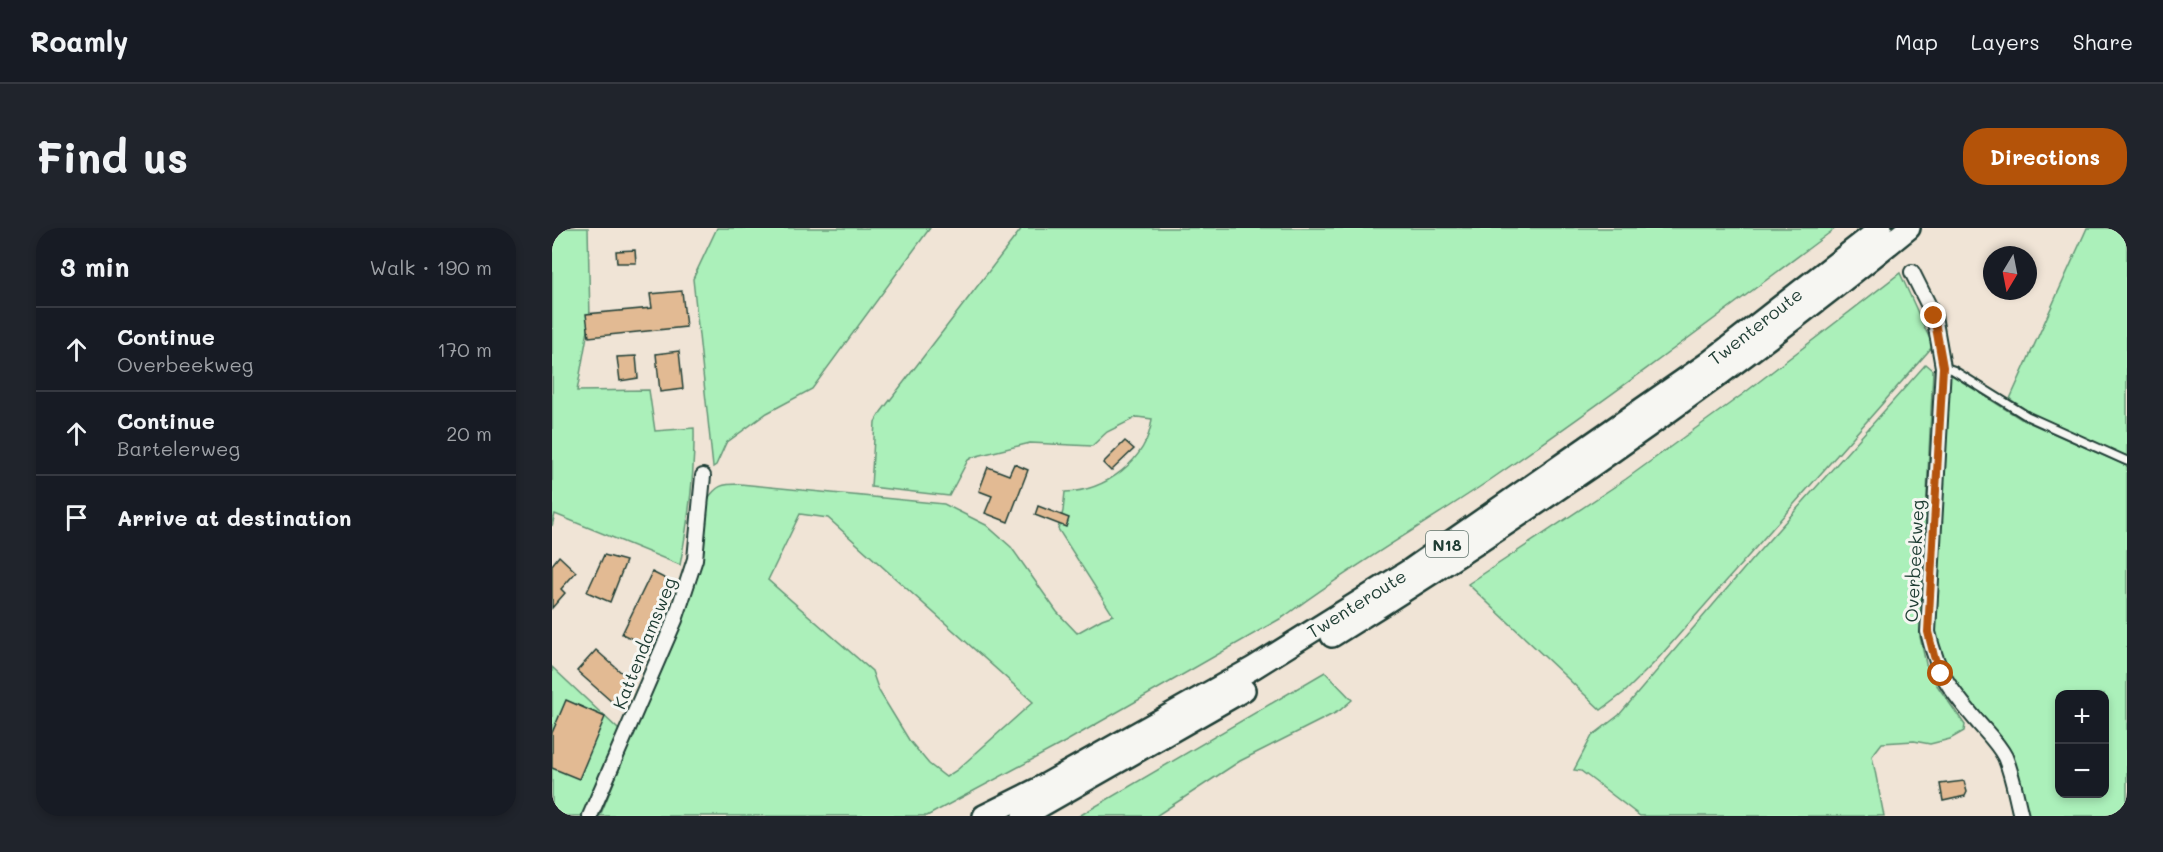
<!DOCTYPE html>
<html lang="en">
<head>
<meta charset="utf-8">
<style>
	body { margin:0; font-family:Mali,sans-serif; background:#20242c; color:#f1f3f6 }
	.controls { position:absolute; right:18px; bottom:18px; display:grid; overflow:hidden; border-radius:12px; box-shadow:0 3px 9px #0003 }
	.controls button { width:54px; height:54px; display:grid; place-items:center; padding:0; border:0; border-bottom:2px solid #363941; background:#171b24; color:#f1f3f6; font:30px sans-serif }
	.compass { position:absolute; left:1431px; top:18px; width:54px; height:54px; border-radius:50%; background:#171b24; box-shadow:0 3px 9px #0003; rotate:190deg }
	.stop { position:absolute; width:18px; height:18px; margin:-14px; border:4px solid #b45309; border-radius:50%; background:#fff }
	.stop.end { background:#b45309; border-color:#fff; box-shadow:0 2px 6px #0008 }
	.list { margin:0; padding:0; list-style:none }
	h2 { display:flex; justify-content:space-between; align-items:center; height:78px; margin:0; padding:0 24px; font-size:26px }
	h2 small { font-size:20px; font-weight:400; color:#9ea1a6 }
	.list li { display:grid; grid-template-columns:39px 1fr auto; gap:18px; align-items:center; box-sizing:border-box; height:84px; padding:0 24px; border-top:2px solid #363941 }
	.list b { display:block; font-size:22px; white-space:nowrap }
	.list p { margin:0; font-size:20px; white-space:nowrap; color:#9ea1a6 }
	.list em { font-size:20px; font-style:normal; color:#9ea1a6 }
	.icon { flex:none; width:33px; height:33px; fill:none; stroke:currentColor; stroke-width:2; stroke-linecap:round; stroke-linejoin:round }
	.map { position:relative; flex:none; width:1575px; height:588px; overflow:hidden; border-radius:24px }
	header { display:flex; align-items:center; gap:36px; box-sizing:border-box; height:84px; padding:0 30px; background:#171b24; border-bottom:2px solid #363941 }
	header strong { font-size:28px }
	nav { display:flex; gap:33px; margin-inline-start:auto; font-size:21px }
	.intro { display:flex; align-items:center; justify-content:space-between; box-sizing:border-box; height:144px; padding:0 36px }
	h1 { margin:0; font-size:42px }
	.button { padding:15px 27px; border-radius:24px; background:#b45309; color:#fff; font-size:21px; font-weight:700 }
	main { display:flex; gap:36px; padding:0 36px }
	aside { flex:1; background:#171b24; border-radius:24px; box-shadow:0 3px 9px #0003 }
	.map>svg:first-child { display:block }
</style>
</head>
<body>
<header>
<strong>Roamly</strong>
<nav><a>Map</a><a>Layers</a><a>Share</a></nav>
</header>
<div class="intro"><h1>Find us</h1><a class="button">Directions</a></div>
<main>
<aside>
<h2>3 min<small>Walk · 190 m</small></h2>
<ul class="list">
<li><svg class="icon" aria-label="ahead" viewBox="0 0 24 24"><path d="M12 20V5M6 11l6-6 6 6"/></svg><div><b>Continue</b><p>Overbeekweg</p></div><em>170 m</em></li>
<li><svg class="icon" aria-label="ahead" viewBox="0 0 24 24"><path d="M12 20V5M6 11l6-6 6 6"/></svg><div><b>Continue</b><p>Bartelerweg</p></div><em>20 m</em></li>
<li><svg class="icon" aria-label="arrive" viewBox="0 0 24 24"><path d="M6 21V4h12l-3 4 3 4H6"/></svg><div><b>Arrive at destination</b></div></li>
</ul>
</aside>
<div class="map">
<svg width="1575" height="588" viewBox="0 0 1575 588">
	<rect width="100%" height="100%" fill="#f0e4d6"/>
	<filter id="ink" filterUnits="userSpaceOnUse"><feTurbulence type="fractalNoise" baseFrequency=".0167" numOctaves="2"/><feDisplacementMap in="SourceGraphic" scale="12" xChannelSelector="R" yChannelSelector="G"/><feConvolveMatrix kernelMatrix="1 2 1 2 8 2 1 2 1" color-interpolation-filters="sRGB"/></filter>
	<g filter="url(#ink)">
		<g fill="#abf0ba" stroke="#659677" stroke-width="1.5" fill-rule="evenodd">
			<path d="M0 0H36L38 91 25 163 97 162 103 203 142 200C143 247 137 290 128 337L3 286 0 298Z"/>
			<polygon points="165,0 378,0 260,161 215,185 174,215 164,237 161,239 141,51"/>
			<path d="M470 0H1284C1170 85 1056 171 938 252 870 298 798 339 733 388L513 514 375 588H48L128 393 155 272C165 257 170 256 188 256L392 276 434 297 459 319 505 384 525 405 550 391 561 387 506 301 511 283 513 264C553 263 595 233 600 191L585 189 555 204 540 218 478 215 421 229 416 232 397 268 319 259 323 194 329 184ZM248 286 276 290 481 474 405 542 394 549 377 536 357 512 327 463 320 443 216 352Z"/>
			<polygon points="1535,0 1575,0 1575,229 1491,193 1458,171"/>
			<polygon points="1348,45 1381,118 1103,434 1074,463 1049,482 916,356 1074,251 1191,166"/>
			<polygon points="1374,136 1381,142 1368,409 1374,436 1382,453 1413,497 1412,503 1398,511 1378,516 1362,513 1330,515 1320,528 1332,588 1088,588 1037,549 1029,543 1022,542 1040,508 1067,487 1202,329"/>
			<path d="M1395 144 1469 191 1575 238V588H1473L1467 555 1416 479 1381 416ZM1508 466H1552V566H1508Z"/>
			<polygon points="0,439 67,502 32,588 0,588"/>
			<polygon points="773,444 800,472 787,483 688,533 604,588 527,588"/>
		</g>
		<g fill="#e2ba93" stroke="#1f3d34" stroke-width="1.5">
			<polygon points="83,22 84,35 65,35 64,23"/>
			<polygon points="130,63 134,99 37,109 34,86 100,80 98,66"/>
			<polygon points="127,123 131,161 108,164 104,126"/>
			<polygon points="84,128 86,150 68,153 65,129"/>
			<polygon points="573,213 582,221 559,243 551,235"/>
			<polygon points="462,236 476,242 456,294 433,285 440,268 427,263 436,239 457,247"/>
			<polygon points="486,278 517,290 514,299 483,287"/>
			<polygon points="52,327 74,333 58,374 35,364"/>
			<polygon points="7,328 24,344 9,361 13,365 0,380 0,337"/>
			<polygon points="100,344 120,354 91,416 70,406"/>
			<polygon points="44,422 79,453 60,474 25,443"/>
			<polygon points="14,472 53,489 27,551 0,540 0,505"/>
			<polygon points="1412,553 1415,564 1413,568 1391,573 1388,556"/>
		</g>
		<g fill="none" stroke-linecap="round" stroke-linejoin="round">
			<g stroke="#1f3d34" stroke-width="11">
				<polyline id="service" points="1391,139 1401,142 1475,188 1575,233"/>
			</g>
			<g stroke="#1f3d34" stroke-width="18">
				<g id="minor">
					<path d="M1360 44 1382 88 1391 139 1376 404C1386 446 1397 460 1424 492 1434 504 1446 515 1453 529 1461 548 1464 569 1469 588"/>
					<polyline points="38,588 123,392 143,331 151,248"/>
				</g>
			</g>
			<g stroke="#1f3d34" stroke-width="26">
				<g id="trunk">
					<path d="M780 408C980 284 1174 149 1357 0"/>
					<path id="s1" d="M432 588 484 562 701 440 858 342 1156 135 1329 0"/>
					<polyline points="471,588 692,462"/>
				</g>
			</g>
			<use href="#service" stroke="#f6f6f2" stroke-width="7"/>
			<use href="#minor" stroke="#f6f6f2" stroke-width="14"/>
			<use href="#trunk" stroke="#f6f6f2" stroke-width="21"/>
		</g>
	</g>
	<g fill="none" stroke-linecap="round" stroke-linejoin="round" filter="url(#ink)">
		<polyline stroke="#b45309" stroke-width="8" points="1382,88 1391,139 1376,404 1382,428 1389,446"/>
	</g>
	<g text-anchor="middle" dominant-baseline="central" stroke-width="6" stroke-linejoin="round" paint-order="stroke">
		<rect fill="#f6f6f2" stroke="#60746d" stroke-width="1.5" x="874" y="303" width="42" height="26" rx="4.5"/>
		<g font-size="16" font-weight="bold" fill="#1f3d34">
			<text x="895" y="316">N18</text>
		</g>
		<g font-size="18" fill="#1f3d34" stroke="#f6f6f2">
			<text stroke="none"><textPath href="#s1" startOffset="915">Twenteroute</textPath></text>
			<text transform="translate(1362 333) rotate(-87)">Overbeekweg</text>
			<text stroke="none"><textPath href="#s1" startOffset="429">Twenteroute</textPath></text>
			<text transform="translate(92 415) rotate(-68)">Kattendamsweg</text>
		</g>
	</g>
</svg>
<div class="controls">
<button>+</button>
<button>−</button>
</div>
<svg class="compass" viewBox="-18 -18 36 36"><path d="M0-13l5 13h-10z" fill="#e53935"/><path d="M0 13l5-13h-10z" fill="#9ea1a6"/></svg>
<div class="stop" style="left:1389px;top:446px"></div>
<div class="stop end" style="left:1382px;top:88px"></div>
</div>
</main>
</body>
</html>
